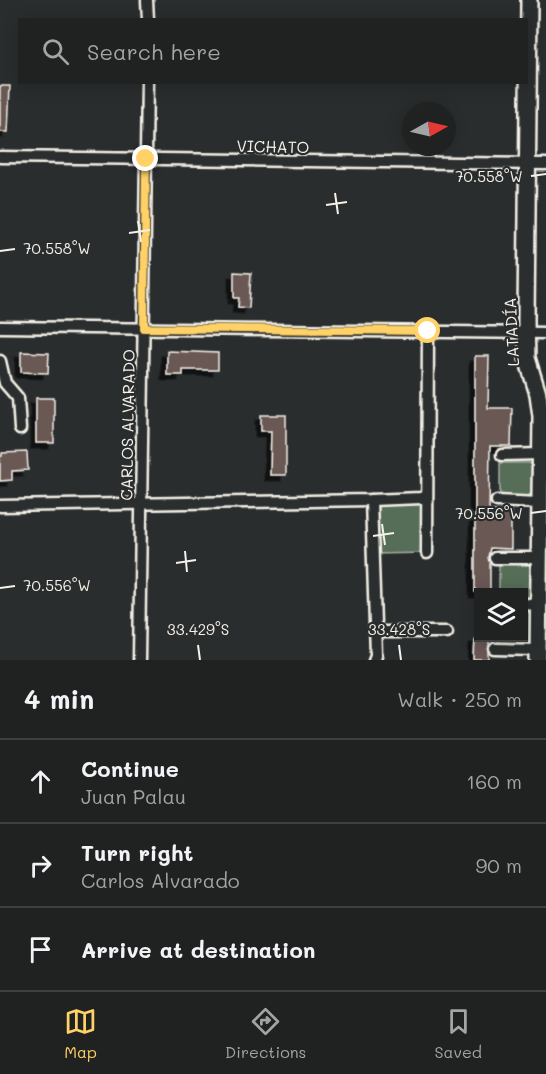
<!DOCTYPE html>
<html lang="en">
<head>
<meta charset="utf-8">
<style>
	body { margin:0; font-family:Mali,sans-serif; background:#2d2f2f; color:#f1f3f6 }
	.controls { position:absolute; right:18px; bottom:18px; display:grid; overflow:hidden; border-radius:0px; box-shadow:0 3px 15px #0003 }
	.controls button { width:54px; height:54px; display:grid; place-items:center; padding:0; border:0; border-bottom:2px solid #3d3f40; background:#202222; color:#f1f3f6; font:30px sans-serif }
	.compass { position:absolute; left:402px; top:102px; width:54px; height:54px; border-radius:50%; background:#202222; box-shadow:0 3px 15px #0003; rotate:82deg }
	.stop { position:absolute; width:18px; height:18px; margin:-14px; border:4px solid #ffd166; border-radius:50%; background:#fff }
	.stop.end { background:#ffd166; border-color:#fff; box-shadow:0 2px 6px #0008 }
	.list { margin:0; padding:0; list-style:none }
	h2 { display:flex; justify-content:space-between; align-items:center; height:78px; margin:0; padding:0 24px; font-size:26px }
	h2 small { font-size:20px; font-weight:400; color:#a2a4a5 }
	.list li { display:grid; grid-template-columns:39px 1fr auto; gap:18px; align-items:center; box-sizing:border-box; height:84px; padding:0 24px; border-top:2px solid #3d3f40 }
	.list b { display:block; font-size:22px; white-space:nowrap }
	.list p { margin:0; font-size:20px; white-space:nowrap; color:#a2a4a5 }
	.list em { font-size:20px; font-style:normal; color:#a2a4a5 }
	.icon { flex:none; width:33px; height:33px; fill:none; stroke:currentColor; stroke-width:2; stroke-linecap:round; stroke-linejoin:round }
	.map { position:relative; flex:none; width:546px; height:660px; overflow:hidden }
	.search { position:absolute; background:#202222; box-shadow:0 3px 15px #0003; left:18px; right:18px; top:18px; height:66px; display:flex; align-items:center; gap:15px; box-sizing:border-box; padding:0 21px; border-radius:0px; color:#a2a4a5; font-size:22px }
	.sheet { height:330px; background:#202222 }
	nav { display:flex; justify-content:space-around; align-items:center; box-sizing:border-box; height:84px; border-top:2px solid #3d3f40; background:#202222; font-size:16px; color:#a2a4a5 }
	nav a { display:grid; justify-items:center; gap:3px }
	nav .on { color:#ffd166 }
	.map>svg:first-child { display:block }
</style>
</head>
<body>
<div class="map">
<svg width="546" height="660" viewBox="0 0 546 660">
	<defs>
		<filter id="shadow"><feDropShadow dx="-5.5" dy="5.5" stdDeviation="0" flood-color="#0009"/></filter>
	</defs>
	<rect width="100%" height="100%" fill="#2a2d2e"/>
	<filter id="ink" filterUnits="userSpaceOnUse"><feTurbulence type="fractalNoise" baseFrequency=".0167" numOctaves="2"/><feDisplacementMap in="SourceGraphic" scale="12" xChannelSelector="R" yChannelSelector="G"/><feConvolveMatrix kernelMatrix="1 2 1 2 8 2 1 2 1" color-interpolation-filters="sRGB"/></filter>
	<g filter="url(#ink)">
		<g fill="#566d59" stroke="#a5afa0" stroke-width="1.5">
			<polygon points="500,463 530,463 532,466 531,493 528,496 500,496"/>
			<polygon points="426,496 427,553 372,554 371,500"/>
			<polygon points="499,563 526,563 532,567 532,593 528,597 524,597 524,592 499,592"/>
			<polygon points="524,610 531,614 531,640 528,644 498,644 498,638 524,638"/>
		</g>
		<g fill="#6b5954" stroke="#f4f1e8" stroke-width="1.5" filter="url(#shadow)">
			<polygon points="0,86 10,86 8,132 0,132"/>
			<polygon points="234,272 251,273 249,308 238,307 239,298 234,298"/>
			<polygon points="167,351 218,353 218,370 183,370 183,375 167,375"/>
			<polygon points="21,352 49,353 48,373 21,372"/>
			<polygon points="475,356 489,356 488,408 512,408 511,446 490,446 489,511 511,511 511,549 490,548 488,557 490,563 490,592 475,592"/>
			<rect x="36" y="398" width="18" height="45"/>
			<polygon points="261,415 286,415 286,475 270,475 271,431 261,431"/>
			<polygon points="27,452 28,470 12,471 12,480 0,481 0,456 2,456 2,453"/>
			<polygon points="475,638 489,638 489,660 474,660"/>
		</g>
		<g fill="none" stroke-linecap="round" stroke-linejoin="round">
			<g stroke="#f4f1e8" stroke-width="15">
				<g id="street">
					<polyline points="147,0 148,20"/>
					<polyline points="0,157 546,164"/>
					<polyline points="0,327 546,333"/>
					<polyline points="0,361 5,383 18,398 20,429"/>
					<polyline points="502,455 540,454"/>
					<polyline points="371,500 376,655 374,660"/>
					<polyline points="497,501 539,503"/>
					<polyline points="0,506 371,500 421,498 426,496"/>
					<polyline points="427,553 428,331"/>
					<polyline points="495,558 539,558"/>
					<polyline points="524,604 538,605"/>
					<polyline points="375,632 447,632"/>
					<polyline points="495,649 538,650"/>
					<polyline points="139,660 147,82"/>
				</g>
			</g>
			<g stroke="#f4f1e8" stroke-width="20">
				<polyline id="secondary" points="529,0 526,322 527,358 538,394 541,416 538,660"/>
			</g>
			<use href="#street" stroke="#2a2d2e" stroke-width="10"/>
			<use href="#secondary" stroke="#2a2d2e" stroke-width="15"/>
		</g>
	</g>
	<g fill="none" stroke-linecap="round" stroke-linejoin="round" filter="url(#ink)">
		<polyline stroke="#ffd166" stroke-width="8" points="146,159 144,328 428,331"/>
	</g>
	<path fill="none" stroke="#f4f1e8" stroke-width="2" d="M531 176 546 174M335 193 338 214M326 205 347 202M138 221 141 242M129 233 150 230M0 251 15 249M531 513 546 511M382 524 385 545M373 536 394 533M185 551 187 572M176 563 196 560M0 588 15 586M198 645 200 660M399 645 401 660"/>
	<g text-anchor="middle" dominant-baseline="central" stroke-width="4.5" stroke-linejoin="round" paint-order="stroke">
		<g font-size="16" fill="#f4f1e8" stroke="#2a2d2e">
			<text transform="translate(273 146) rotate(1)">VICHATO</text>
			<text transform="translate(511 332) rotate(-93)">LATADÍA</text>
			<text transform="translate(127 425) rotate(-89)">CARLOS ALVARADO</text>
		</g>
	</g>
	<g font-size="15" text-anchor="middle" fill="#f4f1e8" stroke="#2a2d2e" stroke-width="4.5" stroke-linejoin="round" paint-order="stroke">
		<text x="489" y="182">70.558°W</text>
		<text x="57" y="254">70.558°W</text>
		<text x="489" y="519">70.556°W</text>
		<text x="57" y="591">70.556°W</text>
		<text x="198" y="635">33.429°S</text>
		<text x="399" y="635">33.428°S</text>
	</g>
</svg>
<div class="controls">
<button><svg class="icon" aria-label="layers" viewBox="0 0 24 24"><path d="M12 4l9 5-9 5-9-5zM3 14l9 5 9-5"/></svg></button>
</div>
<svg class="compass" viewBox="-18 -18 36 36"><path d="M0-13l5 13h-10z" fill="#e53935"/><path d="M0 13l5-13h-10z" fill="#a2a4a5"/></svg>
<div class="stop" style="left:428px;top:331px"></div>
<div class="stop end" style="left:146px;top:159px"></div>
<div class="search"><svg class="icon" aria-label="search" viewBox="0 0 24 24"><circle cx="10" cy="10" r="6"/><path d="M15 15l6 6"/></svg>Search here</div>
</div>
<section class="sheet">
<h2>4 min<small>Walk · 250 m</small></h2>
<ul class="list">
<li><svg class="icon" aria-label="ahead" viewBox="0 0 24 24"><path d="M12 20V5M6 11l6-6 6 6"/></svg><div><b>Continue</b><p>Juan Palau</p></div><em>160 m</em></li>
<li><svg class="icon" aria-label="right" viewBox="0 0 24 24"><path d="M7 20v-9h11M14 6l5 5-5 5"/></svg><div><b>Turn right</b><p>Carlos Alvarado</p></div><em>90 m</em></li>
<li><svg class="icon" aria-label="arrive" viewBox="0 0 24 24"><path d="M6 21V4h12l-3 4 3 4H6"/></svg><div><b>Arrive at destination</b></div></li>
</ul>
</section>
<nav>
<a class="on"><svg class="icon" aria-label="map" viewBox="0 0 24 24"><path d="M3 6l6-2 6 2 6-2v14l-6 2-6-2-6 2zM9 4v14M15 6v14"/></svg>Map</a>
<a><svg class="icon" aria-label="directions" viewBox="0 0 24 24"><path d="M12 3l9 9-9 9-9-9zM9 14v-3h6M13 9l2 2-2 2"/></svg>Directions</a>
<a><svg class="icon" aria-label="saved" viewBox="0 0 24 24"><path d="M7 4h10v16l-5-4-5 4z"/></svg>Saved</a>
</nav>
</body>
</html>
